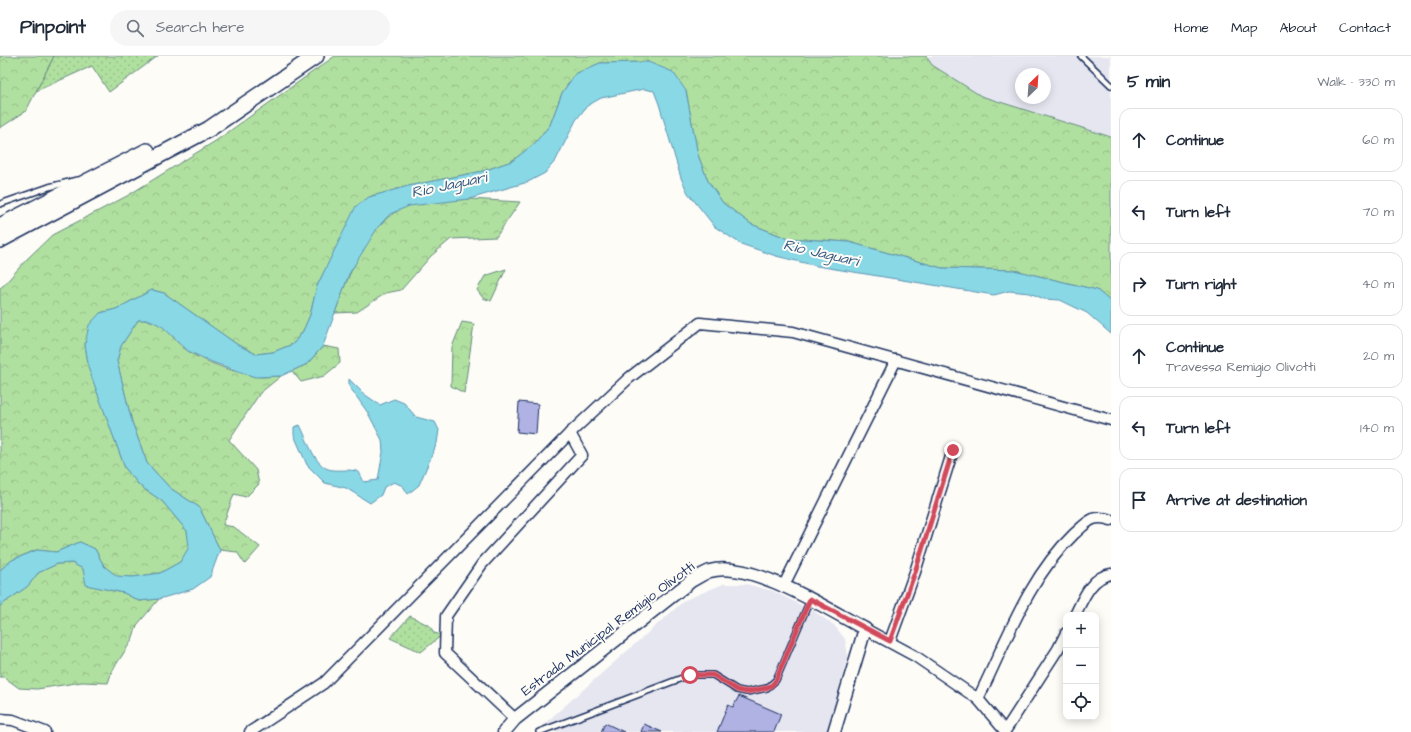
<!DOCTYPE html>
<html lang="en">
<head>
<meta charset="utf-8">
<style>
	body { margin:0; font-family:"Architects Daughter",sans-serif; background:#f6f6f7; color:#1f2937 }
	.controls { position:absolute; right:12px; bottom:12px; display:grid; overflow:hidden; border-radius:8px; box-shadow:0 2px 10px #0003 }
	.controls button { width:36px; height:36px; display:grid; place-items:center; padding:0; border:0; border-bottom:1px solid #e0e1e3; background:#fff; color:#1f2937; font:20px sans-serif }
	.compass { position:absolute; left:1015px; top:12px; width:36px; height:36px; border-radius:50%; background:#fff; box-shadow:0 2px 10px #0003; rotate:25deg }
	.stop { position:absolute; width:12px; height:12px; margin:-9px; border:3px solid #d1495b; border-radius:50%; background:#fff }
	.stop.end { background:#d1495b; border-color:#fff; box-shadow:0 1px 4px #0008 }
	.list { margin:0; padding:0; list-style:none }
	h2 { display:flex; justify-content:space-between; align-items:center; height:52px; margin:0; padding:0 16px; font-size:17px }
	h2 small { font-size:13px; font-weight:400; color:#747a83 }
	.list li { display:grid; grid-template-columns:26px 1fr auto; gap:12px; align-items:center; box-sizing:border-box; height:64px; margin:0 8px 8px; padding:0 8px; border:1px solid #e0e1e3; border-radius:12px }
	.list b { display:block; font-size:15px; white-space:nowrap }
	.list p { margin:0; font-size:13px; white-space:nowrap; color:#747a83 }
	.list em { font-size:13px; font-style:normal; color:#747a83 }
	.icon { flex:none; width:22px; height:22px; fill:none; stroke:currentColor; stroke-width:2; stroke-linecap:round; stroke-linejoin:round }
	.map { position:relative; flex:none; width:1111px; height:676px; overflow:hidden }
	header { display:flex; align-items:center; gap:24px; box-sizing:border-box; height:56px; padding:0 20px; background:#fff; border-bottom:1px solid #e0e1e3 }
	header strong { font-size:19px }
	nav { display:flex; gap:22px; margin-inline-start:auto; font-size:14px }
	.search { width:280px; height:36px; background:#f6f6f7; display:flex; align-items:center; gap:10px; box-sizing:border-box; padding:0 14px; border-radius:22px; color:#747a83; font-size:15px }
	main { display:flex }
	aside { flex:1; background:#fff }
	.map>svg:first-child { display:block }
</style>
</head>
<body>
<header>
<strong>Pinpoint</strong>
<div class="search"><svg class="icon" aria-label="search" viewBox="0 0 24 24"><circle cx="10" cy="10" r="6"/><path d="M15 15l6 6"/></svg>Search here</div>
<nav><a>Home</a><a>Map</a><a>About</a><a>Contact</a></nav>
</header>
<main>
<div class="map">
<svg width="1111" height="676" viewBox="0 0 1111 676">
	<defs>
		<pattern id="green-dots" width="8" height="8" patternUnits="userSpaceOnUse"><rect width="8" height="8" fill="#b0e09f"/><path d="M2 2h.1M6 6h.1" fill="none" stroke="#97c08b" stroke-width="1.8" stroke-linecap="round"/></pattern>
		<pattern id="forest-crowns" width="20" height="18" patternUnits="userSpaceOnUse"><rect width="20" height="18" fill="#b0e09f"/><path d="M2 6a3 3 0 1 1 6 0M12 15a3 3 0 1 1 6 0" fill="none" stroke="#97c08b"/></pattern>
	</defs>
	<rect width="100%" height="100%" fill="#fdfcf7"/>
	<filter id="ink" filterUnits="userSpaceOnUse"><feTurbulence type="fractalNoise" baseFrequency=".025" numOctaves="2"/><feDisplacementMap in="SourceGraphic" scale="8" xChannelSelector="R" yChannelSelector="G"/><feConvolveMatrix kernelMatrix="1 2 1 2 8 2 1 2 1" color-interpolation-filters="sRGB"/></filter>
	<g filter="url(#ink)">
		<g fill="#e6e6f1" fill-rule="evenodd">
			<path d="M926 0H1111V81L981 40 932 9ZM1021 18H1045V42H1021Z"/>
			<polygon points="723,528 746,528 773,535 815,556 834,569 845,583 848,599 827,676 535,676 685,544"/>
		</g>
		<g fill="url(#green-dots)" stroke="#66887e">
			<polygon points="54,0 158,0 109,36 92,10 36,35"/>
			<polygon points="410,560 430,570 434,577 442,579 421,596 390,582"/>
		</g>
		<g fill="url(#forest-crowns)" stroke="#66887e">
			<polygon points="0,0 54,0 26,55 0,72"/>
			<polygon points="335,0 926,0 932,9 981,40 1111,81 1111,246 1097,234 1014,214 942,212 849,186 786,182 751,168 723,147 708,125 698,99 686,35 648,6 600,7 575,18 562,37 550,69 534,88 512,105 483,115 409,130 369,141 336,192 317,230 310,259 303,275 293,288 273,296 256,298 238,289 164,237 152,234 116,253 100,257 85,288 89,313 125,412 140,430 162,445 187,475 190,491 180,506 160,517 133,521 117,521 104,510 95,493 80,486 56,496 36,494 12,504 0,514 0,232 4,229 26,204 52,179 127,140 217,84"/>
			<path d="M469 143 520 146 496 181 451 183 431 200 401 234 386 237 357 256 335 257C347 222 369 162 408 150 426 145 451 145 469 143Z"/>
			<polygon points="506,213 491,245 483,242 477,234 485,220"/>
			<path d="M138 264C167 263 168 281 188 295 204 306 234 316 254 320 262 322 273 320 281 320L260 337 229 384 256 414 259 428 246 441 234 438 223 469 234 471 260 491 245 508 237 496 220 494 199 451 170 432 147 407 132 366 117 305 121 290Z"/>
			<polygon points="462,266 474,268 464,337 451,330 452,291"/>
			<polygon points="323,290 339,293 340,307 324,320 301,326 292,315 307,308"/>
			<polygon points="72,507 83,513 87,529 124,537 139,545 159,543 137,569 132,584 112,615 108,627 82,626 37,633 19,632 4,621 0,621 0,550 28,530 38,517 57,508"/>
		</g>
		<g fill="#89d8e6" stroke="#5d94b0">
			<polygon points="648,6 673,16 686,35 698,99 708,125 723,147 751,168 786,182 849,186 942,212 1014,214 1097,234 1111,246 1111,278 1087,257 1060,244 1044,243 1030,237 1009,235 994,239 817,210 776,200 741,188 715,171 688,137 681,122 659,48 654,35 644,33 601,42 587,50 576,64 556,104 545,117 528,126 469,143 409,150 390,158 378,171 349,218 323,290 307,308 281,320 255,321 212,306 188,295 163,271 150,264 138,264 121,290 117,305 132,366 147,407 170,432 199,451 220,494 210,521 193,533 159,543 139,545 124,537 86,529 83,513 72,507 57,508 38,517 28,530 0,550 0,514 12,504 37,494 56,496 80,486 95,493 104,510 117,520 133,521 160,517 180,506 189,491 187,475 162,445 140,430 125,412 89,314 85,288 89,269 100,257 116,253 152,234 164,237 238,289 256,298 273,296 293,288 303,275 310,259 317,230 356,150 369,141 408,130 483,115 512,105 534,88 550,69 562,37 575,18 600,7"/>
			<path d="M349 323 364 338 380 349 394 343 404 347 416 361 435 366 439 374 437 387 419 429 408 438 403 430 394 426 384 431 381 439 370 447 346 432 325 427 307 409 294 379V371L300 369C307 382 313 407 328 413 338 416 349 412 359 416L364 426 378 424 383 396 382 384 368 357 349 330Z"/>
		</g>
		<g fill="#b0b2e3" stroke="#1b2f5e">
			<polygon points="519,346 538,348 536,378 517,376"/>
			<polygon points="739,640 781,658 774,676 717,676 728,649 733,651"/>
			<polygon points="605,667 624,676 601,676"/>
			<polygon points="644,668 662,676 641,676"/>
		</g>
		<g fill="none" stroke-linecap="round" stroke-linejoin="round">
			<g stroke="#1b2f5e" stroke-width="8">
				<g id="service">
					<polyline points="1081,0 1111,29"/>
					<polyline points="0,148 49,131 77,124"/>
					<polyline points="539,676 690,619 713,619 737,634 747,636 767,632 776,624 810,544"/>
				</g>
			</g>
			<g stroke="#1b2f5e" stroke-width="13">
				<g id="minor">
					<polyline points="783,531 896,304"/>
					<path d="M1075 559C1083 543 1091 521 1111 518"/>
					<polyline points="865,573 915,600 978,643 1005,675 1058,593 1066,577"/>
					<polyline points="890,585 915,516 953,394"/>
					<path d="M978 643C1006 586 1028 522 1074 478 1080 473 1086 466 1093 463 1099 461 1105 462 1111 464"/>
					<polyline points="0,663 13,664 45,676"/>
					<polyline points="515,663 445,597 446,560 482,508 582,399 570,377"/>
					<polyline points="250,676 324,627 570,377 629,322 700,267 793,276 1111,364"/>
				</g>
			</g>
			<g stroke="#1b2f5e" stroke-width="15">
				<path id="tertiary" d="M504 676 515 663 691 525C697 522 704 517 710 515 750 503 829 554 865 573L834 676"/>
			</g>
			<g stroke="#1b2f5e" stroke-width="18">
				<g id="primary">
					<polyline points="0,170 147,95"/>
					<polyline points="0,184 209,73 316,0"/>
				</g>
			</g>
			<use href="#service" stroke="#fdfcf7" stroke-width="5"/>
			<use href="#minor" stroke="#fdfcf7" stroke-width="10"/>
			<use href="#tertiary" stroke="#fdfcf7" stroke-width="12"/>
			<use href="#primary" stroke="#fdfcf7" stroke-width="15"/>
		</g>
	</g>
	<g fill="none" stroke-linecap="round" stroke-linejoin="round" filter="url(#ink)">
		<polyline stroke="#d1495b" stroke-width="5" points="690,619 713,619 737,634 747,636 766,632 772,629 776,624 810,543 890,585 915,516 953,394"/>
	</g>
	<g text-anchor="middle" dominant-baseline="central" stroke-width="4" stroke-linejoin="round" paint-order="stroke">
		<g font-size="14" fill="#1b2f5e" stroke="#fdfcf7">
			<text transform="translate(608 573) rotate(-37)">Estrada Municipal Remigio Olivotti</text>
		</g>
		<g font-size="15" font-style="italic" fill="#365980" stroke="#fdfcf7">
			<text transform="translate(449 129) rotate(-12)">Rio Jaguari</text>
			<text transform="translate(821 197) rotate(13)">Rio Jaguari</text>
		</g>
	</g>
</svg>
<div class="controls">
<button>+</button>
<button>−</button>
<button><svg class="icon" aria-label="locate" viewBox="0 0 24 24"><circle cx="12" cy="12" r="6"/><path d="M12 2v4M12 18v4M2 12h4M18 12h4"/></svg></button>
</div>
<svg class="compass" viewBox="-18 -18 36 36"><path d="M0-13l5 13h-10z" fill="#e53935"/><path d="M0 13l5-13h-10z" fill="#747a83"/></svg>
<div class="stop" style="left:690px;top:619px"></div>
<div class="stop end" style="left:953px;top:394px"></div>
</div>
<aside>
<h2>5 min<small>Walk · 330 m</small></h2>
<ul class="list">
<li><svg class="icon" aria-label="ahead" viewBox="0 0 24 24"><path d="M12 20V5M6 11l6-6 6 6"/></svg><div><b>Continue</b></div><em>60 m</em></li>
<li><svg class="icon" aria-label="left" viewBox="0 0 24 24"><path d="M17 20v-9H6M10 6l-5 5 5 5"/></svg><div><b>Turn left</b></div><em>70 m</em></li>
<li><svg class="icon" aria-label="right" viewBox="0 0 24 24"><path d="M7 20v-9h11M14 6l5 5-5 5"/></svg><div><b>Turn right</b></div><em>40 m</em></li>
<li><svg class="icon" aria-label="ahead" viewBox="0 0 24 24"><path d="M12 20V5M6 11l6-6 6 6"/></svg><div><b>Continue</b><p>Travessa Remigio Olivotti</p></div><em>20 m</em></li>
<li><svg class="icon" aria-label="left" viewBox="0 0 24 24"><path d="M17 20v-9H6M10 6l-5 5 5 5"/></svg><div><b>Turn left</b></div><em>140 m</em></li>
<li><svg class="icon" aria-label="arrive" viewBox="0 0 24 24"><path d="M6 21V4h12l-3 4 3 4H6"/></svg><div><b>Arrive at destination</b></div></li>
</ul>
</aside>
</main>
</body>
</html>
